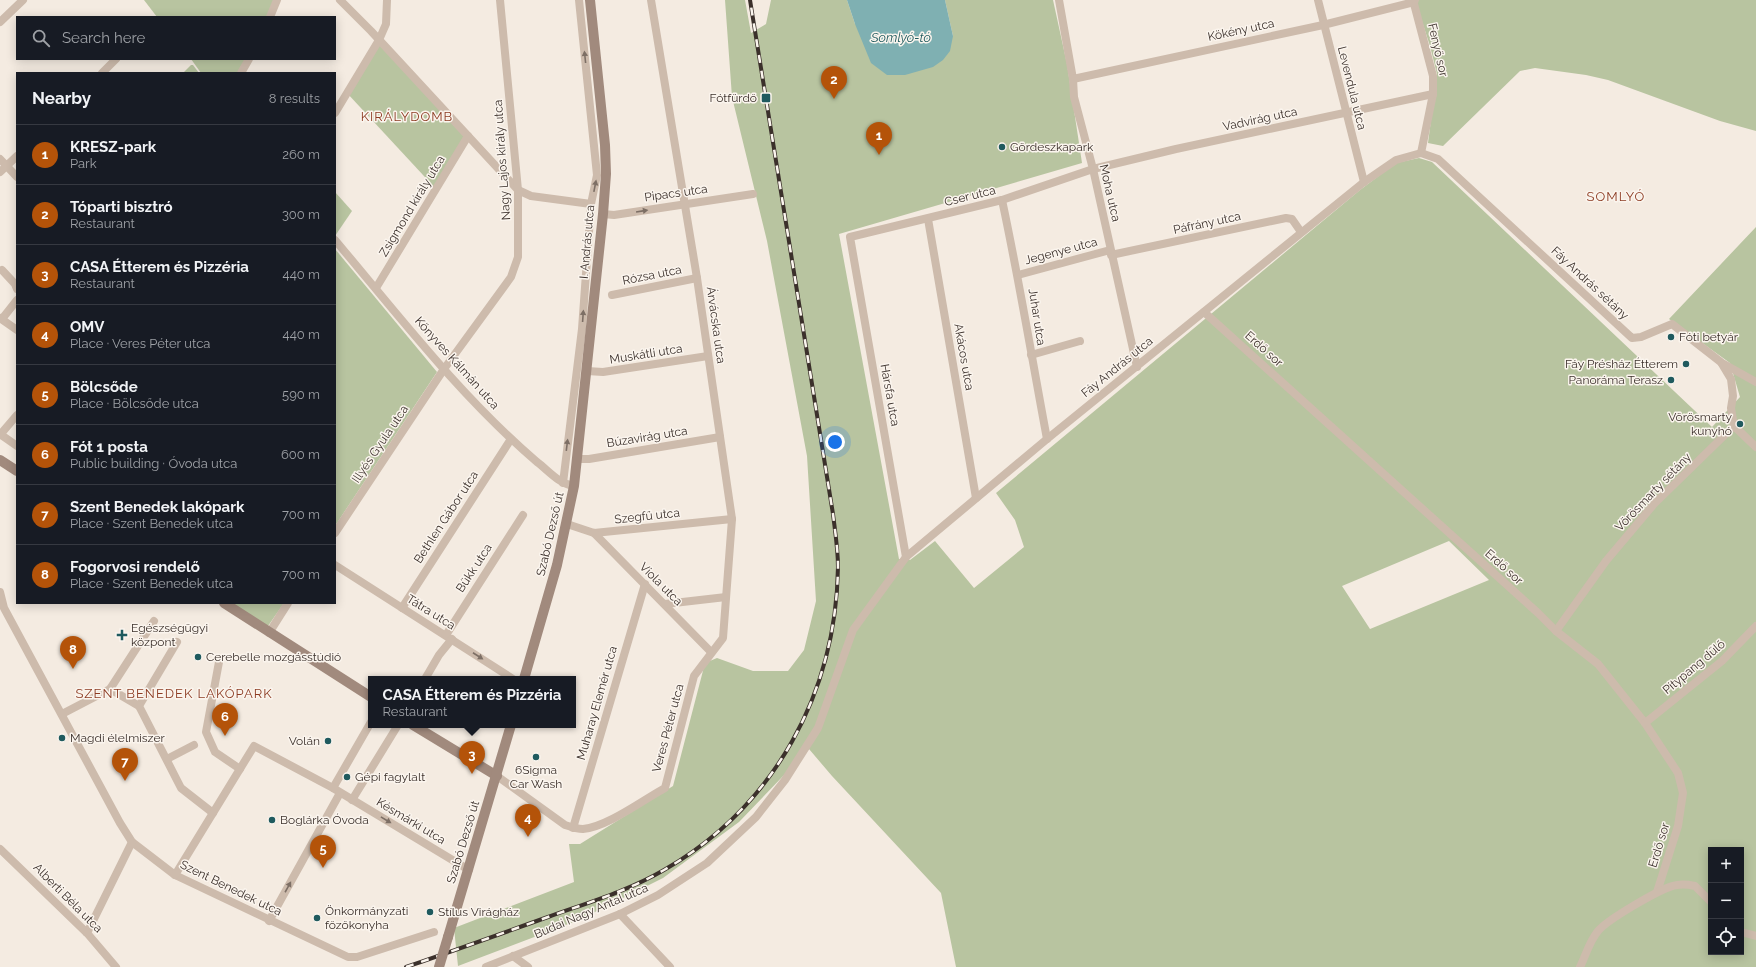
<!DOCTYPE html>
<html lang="en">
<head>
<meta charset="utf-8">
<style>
	body { margin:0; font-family:Raleway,sans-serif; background:#242831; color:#f1f3f6 }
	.controls { position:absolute; right:12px; bottom:12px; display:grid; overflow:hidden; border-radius:0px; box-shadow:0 2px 10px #0003 }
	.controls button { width:36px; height:36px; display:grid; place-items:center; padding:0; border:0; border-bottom:1px solid #363941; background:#171b24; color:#f1f3f6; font:20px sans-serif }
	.you { position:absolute; left:835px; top:442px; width:14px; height:14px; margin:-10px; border:3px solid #fff; border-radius:50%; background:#1a73e8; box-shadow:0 0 0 6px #1a73e833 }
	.badge { display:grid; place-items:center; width:26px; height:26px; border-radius:50%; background:#b45309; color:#fff; font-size:13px; font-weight:700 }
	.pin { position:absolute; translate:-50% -33px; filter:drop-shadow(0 1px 2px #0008) }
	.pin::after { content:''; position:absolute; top:21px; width:14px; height:12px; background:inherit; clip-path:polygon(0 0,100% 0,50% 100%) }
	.popup { position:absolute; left:368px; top:676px; width:208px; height:52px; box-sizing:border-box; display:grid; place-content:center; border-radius:0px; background:#171b24; filter:drop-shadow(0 1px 3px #0005); font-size:13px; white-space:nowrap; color:#9ea1a6 }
	.popup b { font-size:15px; color:#f1f3f6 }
	.popup::after { content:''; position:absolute; left:50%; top:100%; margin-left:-8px; border:8px solid transparent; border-top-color:#171b24 }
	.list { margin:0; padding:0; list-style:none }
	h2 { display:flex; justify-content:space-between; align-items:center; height:52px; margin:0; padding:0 16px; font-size:17px }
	h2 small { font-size:13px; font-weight:400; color:#9ea1a6 }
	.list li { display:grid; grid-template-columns:26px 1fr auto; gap:12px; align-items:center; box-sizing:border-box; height:60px; padding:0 16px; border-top:1px solid #363941 }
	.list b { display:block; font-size:15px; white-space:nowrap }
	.list p { margin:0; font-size:13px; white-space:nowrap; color:#9ea1a6 }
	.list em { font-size:13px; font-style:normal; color:#9ea1a6 }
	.icon { flex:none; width:22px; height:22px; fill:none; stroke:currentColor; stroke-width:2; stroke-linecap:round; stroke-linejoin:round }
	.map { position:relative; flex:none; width:1756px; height:967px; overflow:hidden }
	.search { position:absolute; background:#171b24; box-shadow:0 2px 10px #0003; left:16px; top:16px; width:320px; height:44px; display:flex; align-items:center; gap:10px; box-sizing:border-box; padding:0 14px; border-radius:0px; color:#9ea1a6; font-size:15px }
	.panel { position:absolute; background:#171b24; box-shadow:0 2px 10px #0003; left:16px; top:72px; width:320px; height:532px; border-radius:0px }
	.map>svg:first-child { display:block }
</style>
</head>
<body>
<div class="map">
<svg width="1756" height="967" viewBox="0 0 1756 967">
	<rect width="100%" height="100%" fill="#f4ebe1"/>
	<g fill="#b8c4a0" fill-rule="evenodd">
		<polygon points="144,0 277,0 270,17 157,17"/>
		<path d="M725 0H745L751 33 766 24 771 0H847L855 24 953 36 945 0H1053L1067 64 1082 163 839 234 899 559 910 560 935 541 974 588 1024 547 1015 520 996 493 1360 190 1396 163 1419 158 1432 162 1712 427 1740 397 1730 363 1669 319 1756 227V967H956L941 893 832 776 809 749 739 822 663 878 579 920 458 966 454 928 574 882 569 844H580L673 786 705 663 717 658 753 671H788L804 650 816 601 807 456 767 241 732 97ZM1449 541 1489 580 1370 629 1342 586ZM1711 850H1741V952H1711Z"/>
		<polygon points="1415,0 1756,0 1756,131 1720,121 1608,80 1586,75 1535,68 1520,71 1443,146 1428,143 1437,74 1430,46"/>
		<polygon points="379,40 468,136 436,189 347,93"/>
		<polygon points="191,59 249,59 241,73 201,73"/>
		<polygon points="191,65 193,65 199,73 183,73"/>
		<polygon points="335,192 352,211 335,236"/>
		<polygon points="335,249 437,372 335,526"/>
		<polygon points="230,603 284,603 268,626"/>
	</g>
	<polygon fill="#7fb0b2" points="847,0 945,0 953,36 950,51 943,60 933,67 905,75 887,75 871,63 855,24"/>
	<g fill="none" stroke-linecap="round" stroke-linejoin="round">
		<g stroke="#cdbbac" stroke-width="8">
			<polyline points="340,0 371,31 518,190 531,196 591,204"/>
			<polyline points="1059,0 1073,79 1074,97 1093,169 1137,367"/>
			<polyline points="1318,0 1364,182"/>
			<polyline points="1413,0 1433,76 1433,94 1421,153"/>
			<polyline points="270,17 277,0"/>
			<polyline points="0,22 23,0"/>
			<polyline points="102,73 116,59"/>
			<polyline points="241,73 249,59"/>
			<polyline points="1073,79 1323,25 1414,2 1415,0"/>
			<polyline points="335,113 379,40 386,24 387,0"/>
			<polyline points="1421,153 1438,159 1632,338 1641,337 1672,324 1722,363 1756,382"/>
			<polyline points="0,159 17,177"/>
			<polyline points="0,172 17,156"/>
			<path d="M1002 200C1019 279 1032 359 1047 439"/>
			<polyline points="603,214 614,215 753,194"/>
			<polyline points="928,219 976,498"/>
			<path d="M335 240C399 316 461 397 537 462 549 471 559 484 574 486"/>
			<polyline points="1111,255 1286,218 1292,219 1301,232"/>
			<polyline points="2,270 15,284 17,289"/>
			<polyline points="1018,275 1110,250"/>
			<polyline points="376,288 468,136"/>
			<polyline points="612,295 697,278"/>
			<polyline points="1204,312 1538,613 1556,631 1598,664 1645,723 1678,773 1683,793 1678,826 1657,892"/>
			<polyline points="0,318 17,330"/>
			<polyline points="2,319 17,300"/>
			<polyline points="1031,355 1080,341"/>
			<polyline points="587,371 603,372 708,356"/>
			<polyline points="1734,426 1756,447"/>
			<polyline points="0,434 17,446"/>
			<polyline points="0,435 17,415"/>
			<polyline points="577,459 589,459 720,437"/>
			<polyline points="563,483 582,329 591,204 597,175 579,0"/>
			<polyline points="567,524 594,533 732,519"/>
			<polyline points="335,533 444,369 511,277 518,257 518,190 500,0"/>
			<polyline points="594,533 711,652"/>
			<polyline points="906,557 850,237 1002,200 1093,169 1176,149 1433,94"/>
			<polyline points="335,565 513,679"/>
			<polyline points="0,592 4,608 120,823 132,842 175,875 348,957 357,957 434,932"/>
			<polyline points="665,604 726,597"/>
			<polyline points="402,608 511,439"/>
			<polyline points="1556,631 1606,561 1654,504 1734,426 1731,408 1733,396 1731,379 1722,364"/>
			<polyline points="269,633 288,603"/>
			<polyline points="446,635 523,515"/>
			<polyline points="177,642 139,706 181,788 213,813"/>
			<polyline points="219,662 206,732 215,752 240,769"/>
			<polyline points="425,679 439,655 452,639"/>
			<polyline points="110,689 139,706"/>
			<polyline points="62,714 110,689 154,621"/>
			<polyline points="1645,723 1722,661 1756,626"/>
			<polyline points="167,759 194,745"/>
			<path d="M497 776 565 825C571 827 577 829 583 829 607 827 643 800 665 788L694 676 723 638 732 519 697 278 651 0"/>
			<polyline points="333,788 371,722"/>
			<polyline points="352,800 398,725"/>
			<polyline points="573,828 645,584"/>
			<polyline points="0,849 87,933 116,967"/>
			<polyline points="175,875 254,746 333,788 469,870"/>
			<polyline points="620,914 670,967"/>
			<polyline points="269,921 340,793"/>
			<polyline points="1741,932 1756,936"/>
			<polyline points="87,933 132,842"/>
			<polyline points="513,956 528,967"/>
			<polyline points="486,967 620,914 658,895 707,863 756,817 785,780 818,728 853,630 906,557 1047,439 1364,182 1396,160 1421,153"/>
			<path d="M1580 967C1586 955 1589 942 1598 931 1607 920 1662 887 1677 885 1683 884 1690 885 1695 886L1711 902"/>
		</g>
		<g stroke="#a18a7d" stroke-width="10">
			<polyline points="0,460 17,471"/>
			<polyline points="224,603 371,697"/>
			<polyline points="524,679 557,565 574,486 603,214 606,174 605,145 590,0"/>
			<polyline points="413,725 497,776"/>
			<polyline points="448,937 511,725"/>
		</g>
		<g stroke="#3b302b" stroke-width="4">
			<path id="rail" d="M406 967C453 951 500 934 548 917 587 903 628 891 664 870 775 806 836 693 838 567 838 549 835 531 833 514L750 0"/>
		</g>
		<use href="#rail" stroke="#fbf5ee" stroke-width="2.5" stroke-dasharray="8" stroke-linecap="butt"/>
		<polyline stroke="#a18a7d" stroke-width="10" points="439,967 448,937"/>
	</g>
	<defs><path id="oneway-solid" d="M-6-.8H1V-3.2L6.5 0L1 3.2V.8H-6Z"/></defs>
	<g fill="#7d6f65">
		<use href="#oneway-solid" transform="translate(585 57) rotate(-96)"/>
		<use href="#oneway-solid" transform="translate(595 186) rotate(-79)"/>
		<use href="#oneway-solid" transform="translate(642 211) rotate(-9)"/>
		<use href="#oneway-solid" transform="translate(583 316) rotate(-86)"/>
		<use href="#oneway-solid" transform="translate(567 445) rotate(-83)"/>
		<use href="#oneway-solid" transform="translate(478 656) rotate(33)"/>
		<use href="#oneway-solid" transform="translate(386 820) rotate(31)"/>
		<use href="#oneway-solid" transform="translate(288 887) rotate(-61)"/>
	</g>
	<g fill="#1f5a5e" stroke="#fbf5ee" stroke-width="1.5">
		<rect x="761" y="93" width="10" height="10" rx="2"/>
		<circle cx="1002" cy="147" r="4"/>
		<circle cx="1671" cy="337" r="4"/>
		<circle cx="1686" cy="364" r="4"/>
		<circle cx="1671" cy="380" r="4"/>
		<circle cx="1740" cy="424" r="4"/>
		<path d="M120 629h4v4h4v4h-4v4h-4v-4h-4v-4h4z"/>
		<circle cx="198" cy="657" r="4"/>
		<circle cx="62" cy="738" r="4"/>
		<circle cx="328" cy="741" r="4"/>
		<circle cx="536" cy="757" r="4"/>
		<circle cx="347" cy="777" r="4"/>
		<circle cx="272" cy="820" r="4"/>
		<circle cx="430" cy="912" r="4"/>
		<circle cx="317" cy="918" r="4"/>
	</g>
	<g text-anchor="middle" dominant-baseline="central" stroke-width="3" stroke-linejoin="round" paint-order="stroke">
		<g font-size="12" fill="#3b302b" stroke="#fbf5ee">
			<text transform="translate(1241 30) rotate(-12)">Kökény utca</text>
			<text transform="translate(1438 50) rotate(77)">Fenyő sor</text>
			<text transform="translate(1352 88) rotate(76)">Levendula utca</text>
			<text transform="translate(1260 119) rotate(-12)">Vadvirág utca</text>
			<text transform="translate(502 160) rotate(-94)">Nagy Lajos király utca</text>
			<text transform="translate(676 193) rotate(-8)">Pipacs utca</text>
			<text transform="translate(1110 193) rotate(77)">Moha utca</text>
			<text transform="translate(970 196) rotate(-14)">Cser utca</text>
			<text transform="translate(412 206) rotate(-59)">Zsigmond király utca</text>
			<text transform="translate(1207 223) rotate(-12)">Páfrány utca</text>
			<text transform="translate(587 242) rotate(-85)">I. András utca</text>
			<text transform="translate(1061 251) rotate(-15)">Jegenye utca</text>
			<text transform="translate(652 275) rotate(-11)">Rózsa utca</text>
			<text transform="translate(1590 283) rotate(43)">Fáy András sétány</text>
			<text transform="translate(1037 317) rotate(81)">Juhar utca</text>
			<text transform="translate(716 325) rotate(82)">Árvácska utca</text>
			<text transform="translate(1264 349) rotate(42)">Erdő sor</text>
			<text transform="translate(646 354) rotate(-9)">Muskátli utca</text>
			<text transform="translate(964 357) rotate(80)">Akácos utca</text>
			<text transform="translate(457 363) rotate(48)">Könyves Kálmán utca</text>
			<text transform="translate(1117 367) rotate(-39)">Fáy András utca</text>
			<text transform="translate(890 395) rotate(80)">Hársfa utca</text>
			<text transform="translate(647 437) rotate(-9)">Búzavirág utca</text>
			<text transform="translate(380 444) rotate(-56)">Illyés Gyula utca</text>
			<text transform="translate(1653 492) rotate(-46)">Vörösmarty sétány</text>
			<text transform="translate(647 516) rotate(-6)">Szegfű utca</text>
			<text transform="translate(446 517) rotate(-57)">Bethlen Gábor utca</text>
			<text transform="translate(550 534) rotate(-77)">Szabó Dezső út</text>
			<text transform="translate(1504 567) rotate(42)">Erdő sor</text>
			<text transform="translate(474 568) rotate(-57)">Bükk utca</text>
			<text transform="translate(661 584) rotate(45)">Viola utca</text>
			<text transform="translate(431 612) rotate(32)">Tátra utca</text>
			<text transform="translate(1694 667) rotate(-40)">Pitypang dűlő</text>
			<text transform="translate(597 703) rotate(-74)">Muharay Elemér utca</text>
			<text transform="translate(668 728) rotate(-75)">Veres Péter utca</text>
			<text transform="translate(411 821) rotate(31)">Késmárki utca</text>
			<text transform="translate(463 842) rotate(-73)">Szabó Dezső út</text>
			<text transform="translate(1659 845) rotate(-73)">Erdő sor</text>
			<text transform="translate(231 888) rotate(26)">Szent Benedek utca</text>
			<text transform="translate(68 898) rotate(45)">Alberti Béla utca</text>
			<text transform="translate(591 911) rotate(-23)">Budai Nagy Antal utca</text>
		</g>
		<g font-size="12" fill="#3b302b" stroke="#fbf5ee" text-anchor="start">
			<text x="757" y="98" text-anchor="end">Fótfürdő</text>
			<text x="1010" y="147">Gördeszkapark</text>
			<text x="1679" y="337">Fóti betyár</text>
			<text x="1678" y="364" text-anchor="end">Fáy Présház Étterem</text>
			<text x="1663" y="380" text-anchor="end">Panoráma Terasz</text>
			<text x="1732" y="417" text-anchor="end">Vörösmarty<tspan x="1732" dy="14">kunyhó</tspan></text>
			<text x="131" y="628">Egészségügyi<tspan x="131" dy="14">központ</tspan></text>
			<text x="206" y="657">Cerebelle mozgásstúdió</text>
			<text x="70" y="738">Magdi élelmiszer</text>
			<text x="320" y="741" text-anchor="end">Volán</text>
			<text x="536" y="770" text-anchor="middle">6Sigma<tspan x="536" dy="14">Car Wash</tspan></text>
			<text x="355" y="777">Gépi fagylalt</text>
			<text x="280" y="820">Boglárka Óvoda</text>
			<text x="325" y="911">Önkormányzati<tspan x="325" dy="14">főzőkonyha</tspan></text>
			<text x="438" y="912">Stílus Virágház</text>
		</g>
		<g font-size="13" font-style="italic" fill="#1f5a5e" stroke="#fbf5ee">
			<text x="901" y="37">Somlyó-tó</text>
		</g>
		<g font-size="13" letter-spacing="1" fill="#8c3b22" stroke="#fbf5ee">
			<text x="407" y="116">KIRÁLYDOMB</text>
			<text x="1616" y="196">SOMLYÓ</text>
			<text x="174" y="693">SZENT BENEDEK LAKÓPARK</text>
		</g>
	</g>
</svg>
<div class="controls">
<button>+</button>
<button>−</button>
<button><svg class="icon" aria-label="locate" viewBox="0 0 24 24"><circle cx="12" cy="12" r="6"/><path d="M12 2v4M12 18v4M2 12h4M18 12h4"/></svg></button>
</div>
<div class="you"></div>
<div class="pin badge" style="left:879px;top:155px">1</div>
<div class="pin badge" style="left:834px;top:99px">2</div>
<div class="pin badge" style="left:472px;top:774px">3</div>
<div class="popup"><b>CASA Étterem és Pizzéria</b>Restaurant</div>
<div class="pin badge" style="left:528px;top:837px">4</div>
<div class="pin badge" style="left:323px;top:868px">5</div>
<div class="pin badge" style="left:225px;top:736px">6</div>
<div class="pin badge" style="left:125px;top:781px">7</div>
<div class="pin badge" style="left:73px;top:669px">8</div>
<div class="search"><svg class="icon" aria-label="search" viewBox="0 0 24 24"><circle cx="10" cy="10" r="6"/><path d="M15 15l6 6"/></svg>Search here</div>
<section class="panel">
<h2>Nearby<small>8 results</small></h2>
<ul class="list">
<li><span class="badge">1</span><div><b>KRESZ-park</b><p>Park</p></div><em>260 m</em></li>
<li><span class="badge">2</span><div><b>Tóparti bisztró</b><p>Restaurant</p></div><em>300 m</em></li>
<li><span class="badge">3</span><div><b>CASA Étterem és Pizzéria</b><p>Restaurant</p></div><em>440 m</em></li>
<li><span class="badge">4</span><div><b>OMV</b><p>Place · Veres Péter utca</p></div><em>440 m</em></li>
<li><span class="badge">5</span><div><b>Bölcsőde</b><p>Place · Bölcsőde utca</p></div><em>590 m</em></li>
<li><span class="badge">6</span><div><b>Fót 1 posta</b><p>Public building · Óvoda utca</p></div><em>600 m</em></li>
<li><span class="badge">7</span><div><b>Szent Benedek lakópark</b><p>Place · Szent Benedek utca</p></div><em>700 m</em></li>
<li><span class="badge">8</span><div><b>Fogorvosi rendelő</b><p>Place · Szent Benedek utca</p></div><em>700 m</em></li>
</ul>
</section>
</div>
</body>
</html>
